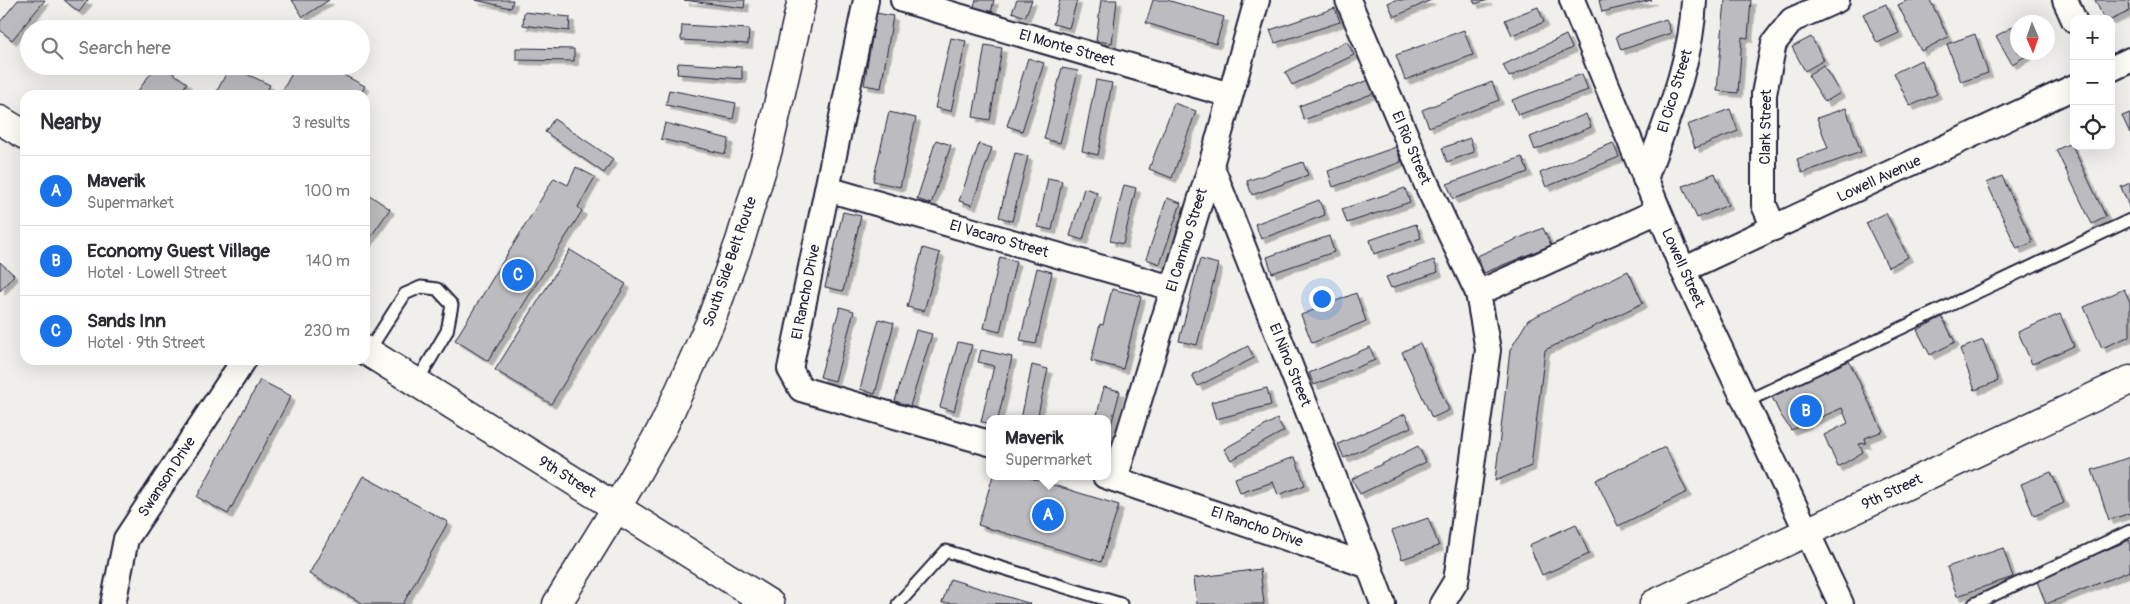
<!DOCTYPE html>
<html lang="en">
<head>
<meta charset="utf-8">
<style>
	body { margin:0; font-family:Pangolin,sans-serif; background:#f2f2f3; color:#2b2b33 }
	.controls { position:absolute; right:15px; top:15px; display:grid; overflow:hidden; border-radius:10px; box-shadow:0 5px 20px #0002 }
	.controls button { width:45px; height:45px; display:grid; place-items:center; padding:0; border:0; border-bottom:1px solid #e1e1e2; background:#fff; color:#2b2b33; font:25px sans-serif }
	.compass { position:absolute; left:2010px; top:15px; width:45px; height:45px; border-radius:50%; background:#fff; box-shadow:0 5px 20px #0002; rotate:178deg }
	.you { position:absolute; left:1321px; top:298px; width:18px; height:18px; margin:-12px; border:4px solid #fff; border-radius:50%; background:#1a73e8; box-shadow:0 0 0 8px #1a73e833 }
	.badge { display:grid; place-items:center; width:32px; height:32px; border-radius:50%; background:#1a73e8; color:#fff; font-size:16px; font-weight:700 }
	.pin { position:absolute; translate:-50% -50%; border:2px solid #fff; box-shadow:0 1px 5px #0006 }
	.popup { position:absolute; left:986px; top:415px; width:125px; height:65px; box-sizing:border-box; display:grid; place-content:center; border-radius:10px; background:#fff; filter:drop-shadow(0 1px 4px #0005); font-size:16px; white-space:nowrap; color:#7c7c81 }
	.popup b { font-size:19px; color:#2b2b33 }
	.popup::after { content:''; position:absolute; left:50%; top:100%; margin-left:-10px; border:10px solid transparent; border-top-color:#fff }
	.list { margin:0; padding:0; list-style:none }
	h2 { display:flex; justify-content:space-between; align-items:center; height:65px; margin:0; padding:0 20px; font-size:21px }
	h2 small { font-size:16px; font-weight:400; color:#7c7c81 }
	.list li { display:grid; grid-template-columns:32px 1fr auto; gap:15px; align-items:center; box-sizing:border-box; height:70px; padding:0 20px; border-top:1px solid #e1e1e2 }
	.list b { display:block; font-size:19px; white-space:nowrap }
	.list p { margin:0; font-size:16px; white-space:nowrap; color:#7c7c81 }
	.list em { font-size:16px; font-style:normal; color:#7c7c81 }
	.icon { flex:none; width:28px; height:28px; fill:none; stroke:currentColor; stroke-width:2; stroke-linecap:round; stroke-linejoin:round }
	.map { position:relative; flex:none; width:2130px; height:604px; overflow:hidden }
	.search { position:absolute; background:#fff; box-shadow:0 5px 20px #0002; left:20px; top:20px; width:350px; height:55px; display:flex; align-items:center; gap:12px; box-sizing:border-box; padding:0 18px; border-radius:28px; color:#7c7c81; font-size:19px }
	.panel { position:absolute; background:#fff; box-shadow:0 5px 20px #0002; left:20px; top:90px; width:350px; height:275px; border-radius:15px }
	.map>svg:first-child { display:block }
</style>
</head>
<body>
<div class="map">
<svg width="2130" height="604" viewBox="0 0 2130 604">
	<defs>
		<filter id="shadow"><feDropShadow dx="4.5" dy="4.5" stdDeviation="0" flood-color="#0004"/></filter>
	</defs>
	<rect width="100%" height="100%" fill="#f0efec"/>
	<filter id="ink" filterUnits="userSpaceOnUse"><feTurbulence type="fractalNoise" baseFrequency=".02" numOctaves="2"/><feDisplacementMap in="SourceGraphic" scale="10" xChannelSelector="R" yChannelSelector="G"/><feConvolveMatrix kernelMatrix="1 2 1 2 8 2 1 2 1" color-interpolation-filters="sRGB"/></filter>
	<g filter="url(#ink)">
		<g fill="#bcbcc0" stroke="#22223b" filter="url(#shadow)">
			<polygon points="18,0 45,0 12,40 0,30 0,22"/>
			<polygon points="64,0 88,0 79,12"/>
			<polygon points="292,0 329,0 303,17"/>
			<polygon points="475,0 513,0 511,8"/>
			<polygon points="684,0 745,0 744,8"/>
			<polygon points="976,0 994,0 991,13 973,9"/>
			<polygon points="1017,0 1032,0 1025,17 1012,12"/>
			<polygon points="1060,0 1077,0 1069,28 1053,24"/>
			<polygon points="1101,0 1117,0 1112,43 1096,41"/>
			<polygon points="1153,0 1167,0 1224,17 1216,44 1146,23"/>
			<polygon points="1395,0 1431,0 1394,17 1388,3"/>
			<polygon points="1473,0 1488,0 1475,4"/>
			<polygon points="1599,0 1652,0 1602,12"/>
			<polygon points="1725,0 1751,0 1748,38 1742,37 1738,93 1717,91"/>
			<polygon points="1908,0 1930,0 1948,37 1921,51 1898,5"/>
			<polygon points="2095,0 2129,0 2130,11 2111,20 2104,19"/>
			<polygon points="1886,4 1899,33 1877,43 1863,14"/>
			<polygon points="1538,7 1544,22 1512,35 1505,20"/>
			<polygon points="1335,8 1340,22 1275,43 1270,30"/>
			<polygon points="524,12 570,17 569,31 523,25"/>
			<polygon points="876,13 893,16 881,88 864,85"/>
			<polygon points="1666,19 1671,33 1621,50 1616,36"/>
			<polygon points="263,21 274,29 257,29"/>
			<polygon points="2018,24 2018,52 2033,52 2012,64 1996,36"/>
			<polygon points="682,25 749,29 748,44 681,40"/>
			<polygon points="1464,30 1473,55 1405,80 1396,55"/>
			<polygon points="1975,34 1988,73 1961,82 1947,44"/>
			<polygon points="1566,35 1572,48 1509,77 1503,65"/>
			<polygon points="1811,37 1824,60 1805,71 1792,47"/>
			<polygon points="951,38 966,41 951,111 935,108"/>
			<polygon points="1347,41 1354,55 1292,85 1285,72"/>
			<polygon points="985,45 1002,48 990,120 973,117"/>
			<polygon points="516,48 574,49 574,61 516,60"/>
			<polygon points="1028,58 1044,63 1022,131 1007,126"/>
			<polygon points="1921,60 1937,94 1910,106 1894,73"/>
			<polygon points="678,63 742,67 742,79 677,74"/>
			<polygon points="1823,65 1840,93 1825,102 1808,75"/>
			<polygon points="156,66 163,66 187,83 179,95 135,95"/>
			<polygon points="230,66 270,85 265,95 215,95"/>
			<polygon points="296,66 326,66 365,86 360,95 280,95"/>
			<polygon points="1062,68 1078,71 1060,143 1044,139"/>
			<polygon points="1582,74 1588,90 1518,115 1512,100"/>
			<polygon points="1096,80 1112,83 1098,155 1082,151"/>
			<polygon points="1369,80 1374,93 1304,120 1299,106"/>
			<polygon points="1492,82 1499,100 1429,127 1422,110"/>
			<polygon points="669,90 736,103 733,119 666,105"/>
			<polygon points="1174,103 1196,111 1172,178 1149,169"/>
			<polygon points="1846,108 1861,152 1802,173 1797,159 1828,148 1817,118"/>
			<polygon points="1730,109 1738,131 1695,148 1687,125"/>
			<polygon points="889,112 916,118 900,187 873,181"/>
			<polygon points="2130,113 2130,133 2122,116"/>
			<polygon points="1586,114 1591,127 1535,150 1530,137"/>
			<polygon points="554,119 613,159 604,173 545,132"/>
			<polygon points="665,123 729,139 725,154 661,139"/>
			<polygon points="1470,138 1474,152 1447,162 1442,148"/>
			<polygon points="936,140 951,145 931,204 917,199"/>
			<polygon points="1613,143 1619,157 1546,187 1540,173"/>
			<polygon points="2071,143 2106,217 2092,224 2056,150"/>
			<polygon points="979,144 992,148 972,205 959,201"/>
			<polygon points="1396,147 1401,162 1333,187 1328,171"/>
			<polygon points="1015,153 1028,156 1012,221 999,217"/>
			<polygon points="1522,157 1528,172 1453,199 1447,184"/>
			<polygon points="1303,162 1308,175 1252,195 1247,181"/>
			<polygon points="576,167 595,177 578,207 582,211 488,361 455,340 554,178 568,185"/>
			<polygon points="1715,173 1728,205 1697,218 1683,186"/>
			<polygon points="2002,176 2033,242 2017,249 1987,183"/>
			<polygon points="1048,178 1062,181 1052,230 1038,227"/>
			<polygon points="2130,183 2130,209 2121,187"/>
			<polygon points="1124,185 1136,188 1123,244 1110,241"/>
			<polygon points="1084,188 1097,192 1083,240 1070,236"/>
			<polygon points="1405,188 1410,202 1347,223 1342,209"/>
			<polygon points="365,192 390,209 365,245"/>
			<polygon points="1167,198 1181,203 1160,264 1146,259"/>
			<polygon points="1319,200 1325,215 1261,239 1255,224"/>
			<polygon points="843,212 861,216 843,291 825,287"/>
			<polygon points="1886,213 1908,257 1888,267 1866,223"/>
			<polygon points="1416,224 1421,238 1374,254 1370,240"/>
			<polygon points="1543,228 1551,245 1484,273 1477,256"/>
			<polygon points="1329,236 1334,252 1272,273 1267,257"/>
			<polygon points="923,248 940,253 924,311 907,307"/>
			<polygon points="570,250 626,284 551,404 495,370"/>
			<polygon points="1000,257 1016,261 1000,332 984,328"/>
			<polygon points="1200,259 1218,264 1197,345 1179,341"/>
			<polygon points="1434,260 1438,272 1391,288 1386,277"/>
			<polygon points="0,262 14,275 0,291"/>
			<polygon points="1037,268 1052,272 1036,344 1020,341"/>
			<polygon points="1628,271 1643,303 1545,350 1531,466 1495,481 1510,350 1528,320"/>
			<polygon points="1112,289 1141,296 1123,369 1091,361 1100,324 1103,325"/>
			<polygon points="2124,289 2130,302 2130,336 2102,348 2084,307"/>
			<polygon points="1356,293 1366,321 1312,343 1301,315"/>
			<polygon points="840,307 854,311 835,381 820,377"/>
			<polygon points="2060,314 2074,346 2032,364 2018,332"/>
			<polygon points="1942,317 1955,342 1930,355 1917,330"/>
			<polygon points="879,319 894,323 875,394 860,389"/>
			<polygon points="916,330 932,334 910,406 895,401"/>
			<polygon points="1983,340 1998,381 1975,390 1960,349"/>
			<polygon points="958,342 972,345 954,411 940,407"/>
			<polygon points="1420,343 1449,410 1432,418 1402,352"/>
			<polygon points="1248,346 1254,358 1198,386 1192,375"/>
			<polygon points="1370,347 1375,360 1314,385 1309,373"/>
			<polygon points="981,350 1012,357 998,419 989,419 989,423 981,422 994,366 978,362"/>
			<polygon points="1849,361 1883,431 1865,438 1866,443 1859,444 1863,452 1838,467 1824,435 1848,423 1842,408 1791,430 1780,414 1771,395"/>
			<polygon points="1032,365 1048,369 1037,419 1021,419"/>
			<polygon points="260,380 291,396 228,514 197,497"/>
			<polygon points="1104,387 1120,391 1107,440 1107,419 1096,419"/>
			<polygon points="1267,388 1271,405 1216,419 1211,402"/>
			<polygon points="1405,414 1411,427 1344,458 1338,444"/>
			<polygon points="1277,419 1284,431 1231,460 1224,449"/>
			<polygon points="1418,446 1426,462 1360,494 1352,479"/>
			<polygon points="1665,447 1687,492 1618,526 1596,480"/>
			<polygon points="1295,457 1305,485 1278,495 1273,482 1240,493 1235,478"/>
			<polygon points="2130,457 2130,513 2109,520 2092,470"/>
			<polygon points="2051,472 2064,503 2034,516 2021,484"/>
			<polygon points="363,476 448,522 403,604 364,604 309,574"/>
			<polygon points="993,476 1024,476 1119,505 1101,562 978,525"/>
			<polygon points="1428,518 1439,546 1402,559 1392,531"/>
			<polygon points="1576,524 1589,554 1542,575 1529,545"/>
			<polygon points="2130,540 2130,571 2046,604 2036,579"/>
			<polygon points="2003,548 2013,577 1957,596 1947,567"/>
			<polygon points="1260,569 1264,604 1197,604 1194,578"/>
			<polygon points="950,579 1031,604 942,603"/>
		</g>
		<g fill="none" stroke-linecap="round" stroke-linejoin="round">
			<g stroke="#22223b" stroke-width="15">
				<g id="service">
					<polyline points="368,352 405,294 421,287 437,289 452,305 447,331 417,382"/>
					<polyline points="1745,402 2130,220"/>
					<polyline points="898,604 946,551 1121,604"/>
					<polyline points="1974,604 2130,531"/>
				</g>
			</g>
			<g stroke="#22223b" stroke-width="28">
				<g id="minor">
					<polyline points="866,0 790,369 801,389 989,443"/>
					<polyline points="903,0 1230,95"/>
					<polyline points="1348,0 1427,185 1478,293 1488,350 1456,581 1442,604"/>
					<polyline points="1572,0 1683,270 1841,604"/>
					<polyline points="2065,0 2074,20"/>
					<polyline points="2111,69 2130,60"/>
					<polyline points="1211,165 1369,566"/>
					<path d="M1645 179C1666 121 1692 62 1694 0"/>
					<polyline points="827,189 1172,288"/>
					<polyline points="1774,228 1764,205 1764,94 1774,43 1792,20 1837,0"/>
					<polyline points="1683,270 2074,87"/>
					<polyline points="1478,293 1658,211"/>
					<polyline points="1105,476 1369,566 1383,604"/>
					<polyline points="1115,479 1211,165 1257,0"/>
					<polyline points="113,604 126,539 244,360"/>
				</g>
			</g>
			<g stroke="#22223b" stroke-width="31">
				<polyline id="tertiary" points="557,604 617,507"/>
			</g>
			<g stroke="#22223b" stroke-width="31">
				<polyline id="secondary" points="617,507 664,425 710,323 740,241 768,149 802,0"/>
			</g>
			<g stroke="#22223b" stroke-width="31">
				<g id="primary">
					<polyline points="0,120 25,135"/>
					<polyline points="365,350 770,604"/>
					<polyline points="1654,604 2130,380"/>
				</g>
			</g>
			<use href="#service" stroke="#fdfcf7" stroke-width="11"/>
			<use href="#minor" stroke="#fdfcf7" stroke-width="24"/>
			<use href="#tertiary" stroke="#fdfcf7" stroke-width="28"/>
			<use href="#secondary" stroke="#fdfcf7" stroke-width="28"/>
			<use href="#primary" stroke="#fdfcf7" stroke-width="28"/>
		</g>
	</g>
	<g text-anchor="middle" dominant-baseline="central" stroke-width="4.5" stroke-linejoin="round" paint-order="stroke">
		<g font-size="15" fill="#22223b" stroke="#fdfcf7">
			<text transform="translate(1067 48) rotate(16)">El Monte Street</text>
			<text transform="translate(1675 91) rotate(-73)">El Cico Street</text>
			<text transform="translate(1766 127) rotate(-89)">Clark Street</text>
			<text transform="translate(1411 148) rotate(67)">El Rio Street</text>
			<text transform="translate(1879 179) rotate(-25)">Lowell Avenue</text>
			<text transform="translate(999 239) rotate(16)">El Vacaro Street</text>
			<text transform="translate(1187 240) rotate(-73)">El Camino Street</text>
			<text transform="translate(730 262) rotate(-71)">South Side Belt Route</text>
			<text transform="translate(1683 268) rotate(66)">Lowell Street</text>
			<text transform="translate(806 292) rotate(-79)">El Rancho Drive</text>
			<text transform="translate(1290 365) rotate(68)">El Nino Street</text>
			<text transform="translate(167 477) rotate(-57)">Swanson Drive</text>
			<text transform="translate(567 477) rotate(32)">9th Street</text>
			<text transform="translate(1892 492) rotate(-25)">9th Street</text>
			<text transform="translate(1257 527) rotate(19)">El Rancho Drive</text>
		</g>
	</g>
</svg>
<div class="controls">
<button>+</button>
<button>−</button>
<button><svg class="icon" aria-label="locate" viewBox="0 0 24 24"><circle cx="12" cy="12" r="6"/><path d="M12 2v4M12 18v4M2 12h4M18 12h4"/></svg></button>
</div>
<svg class="compass" viewBox="-18 -18 36 36"><path d="M0-13l5 13h-10z" fill="#e53935"/><path d="M0 13l5-13h-10z" fill="#7c7c81"/></svg>
<div class="you"></div>
<div class="pin badge" style="left:1048px;top:515px">A</div>
<div class="popup"><b>Maverik</b>Supermarket</div>
<div class="pin badge" style="left:1806px;top:411px">B</div>
<div class="pin badge" style="left:518px;top:275px">C</div>
<div class="search"><svg class="icon" aria-label="search" viewBox="0 0 24 24"><circle cx="10" cy="10" r="6"/><path d="M15 15l6 6"/></svg>Search here</div>
<section class="panel">
<h2>Nearby<small>3 results</small></h2>
<ul class="list">
<li><span class="badge">A</span><div><b>Maverik</b><p>Supermarket</p></div><em>100 m</em></li>
<li><span class="badge">B</span><div><b>Economy Guest Village</b><p>Hotel · Lowell Street</p></div><em>140 m</em></li>
<li><span class="badge">C</span><div><b>Sands Inn</b><p>Hotel · 9th Street</p></div><em>230 m</em></li>
</ul>
</section>
</div>
</body>
</html>
